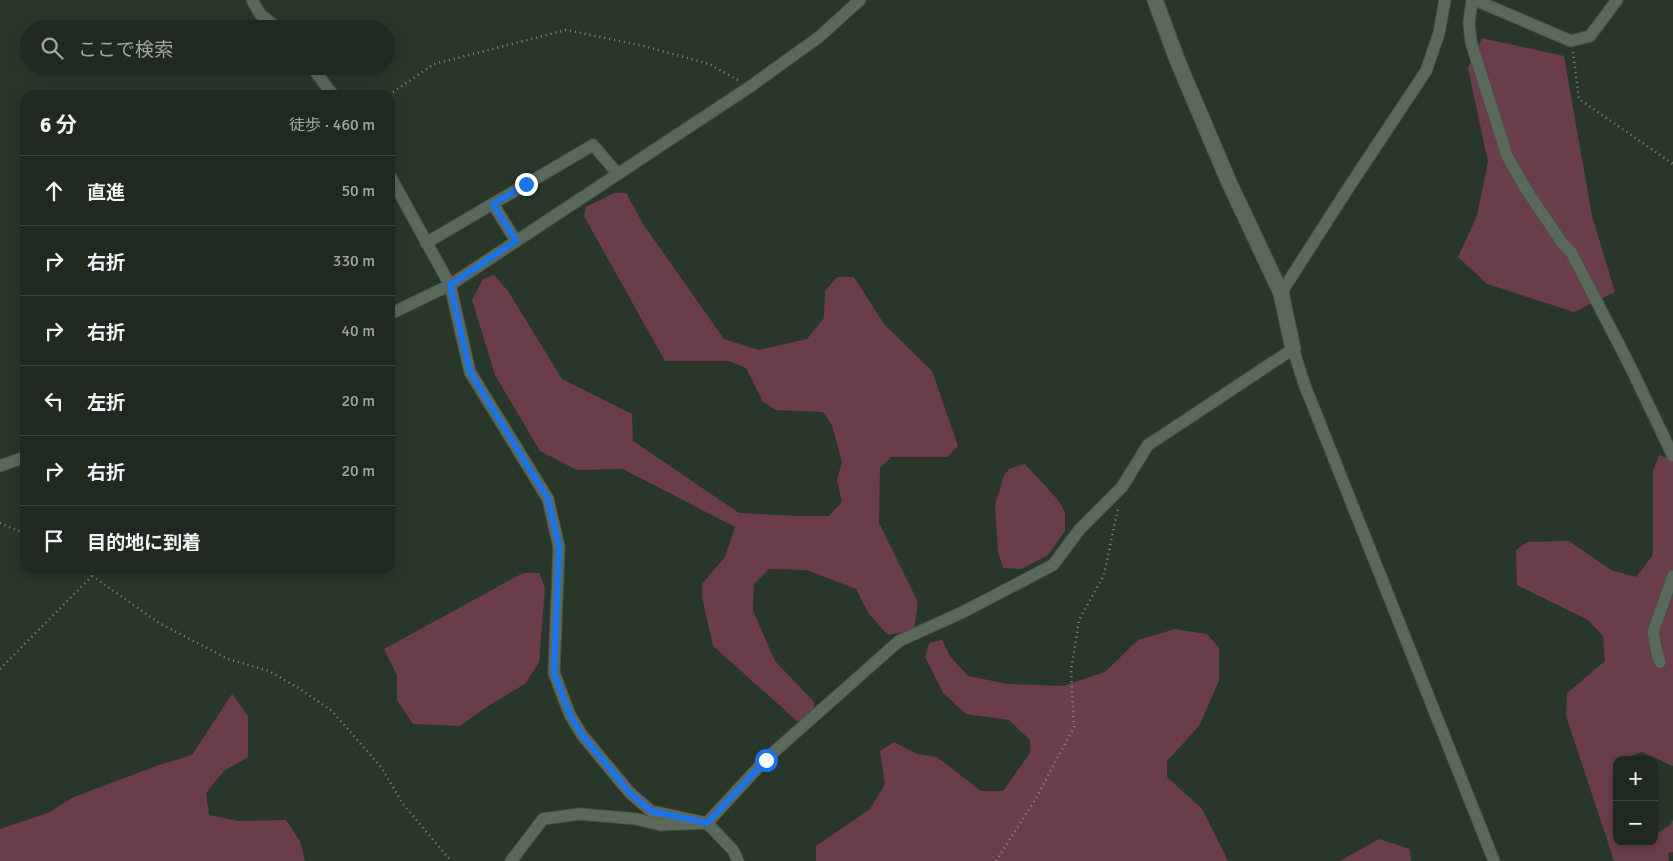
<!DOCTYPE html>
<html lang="ja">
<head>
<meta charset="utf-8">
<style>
	body { margin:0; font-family:Signika,"Noto Sans JP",sans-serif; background:#2c352d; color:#f1f3f6 }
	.controls { position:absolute; right:15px; bottom:15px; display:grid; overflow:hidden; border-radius:10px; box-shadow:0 2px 12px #0003 }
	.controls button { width:45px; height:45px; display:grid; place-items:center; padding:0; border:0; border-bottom:1px solid #3c453e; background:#1f2920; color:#f1f3f6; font:25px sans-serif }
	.stop { position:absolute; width:15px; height:15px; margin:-11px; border:4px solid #1a73e8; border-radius:50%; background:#fff }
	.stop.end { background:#1a73e8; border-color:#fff; box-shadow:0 1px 5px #0008 }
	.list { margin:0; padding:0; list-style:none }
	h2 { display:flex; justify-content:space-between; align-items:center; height:65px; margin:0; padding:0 20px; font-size:21px }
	h2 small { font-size:16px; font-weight:400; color:#a1a6a5 }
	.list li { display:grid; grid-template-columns:32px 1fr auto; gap:15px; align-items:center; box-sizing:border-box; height:70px; padding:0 20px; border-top:1px solid #3c453e }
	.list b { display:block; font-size:19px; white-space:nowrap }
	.list em { font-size:16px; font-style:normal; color:#a1a6a5 }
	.icon { flex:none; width:28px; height:28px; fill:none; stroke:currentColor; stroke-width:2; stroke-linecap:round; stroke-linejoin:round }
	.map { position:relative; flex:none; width:1673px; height:861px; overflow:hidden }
	.search { position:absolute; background:#1f2920; box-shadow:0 2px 12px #0003; left:20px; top:20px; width:375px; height:55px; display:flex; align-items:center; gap:12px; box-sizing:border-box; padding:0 18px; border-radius:28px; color:#a1a6a5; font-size:19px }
	.panel { position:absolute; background:#1f2920; box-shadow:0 2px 12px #0003; left:20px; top:90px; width:375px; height:485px; border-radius:15px }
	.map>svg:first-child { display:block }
</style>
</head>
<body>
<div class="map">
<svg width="1673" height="861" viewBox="0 0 1673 861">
	<rect width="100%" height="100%" fill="#29372a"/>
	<g fill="#6b3d4b">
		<polygon points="1482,38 1564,56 1592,216 1615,292 1574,312 1487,284 1458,257 1477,216 1488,162 1468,68"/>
		<polygon points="614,193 626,193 643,224 724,339 759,350 807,339 824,318 825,291 837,277 854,277 884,324 932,371 958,446 947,457 891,457 880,468 879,523 918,602 914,630 888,635 869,614 856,589 807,570 769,569 754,584 753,611 775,661 814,702 814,717 797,721 713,646 702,597 702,584 725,557 735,527 623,469 577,470 540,451 495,375 472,300 483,279 494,275 508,291 562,379 632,414 633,441 739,513 796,516 829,516 842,502 837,480 842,462 832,425 823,412 776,410 763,402 746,368 729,361 665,361 584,216 586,207"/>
		<polygon points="1659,455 1673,460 1673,766 1642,752 1625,758 1626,760 1617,760 1617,842 1654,842 1654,835 1670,825 1673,820 1673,852 1668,853 1669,861 1614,861 1566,716 1567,693 1605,661 1603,636 1588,620 1517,585 1516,550 1528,542 1569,541 1611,570 1636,577 1653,555 1653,471"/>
		<polygon points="1025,464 1058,500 1065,512 1065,531 1048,555 1022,569 1003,568 998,552 995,505 1004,476 1009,469"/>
		<polygon points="523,573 539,573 545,588 539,662 525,684 488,706 460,726 413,724 397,700 397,675 384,649"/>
		<polygon points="1175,629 1207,634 1219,648 1219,681 1199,726 1167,761 1167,777 1202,809 1228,861 816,861 816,846 870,809 885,784 880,751 894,742 917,754 937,757 981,791 1003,791 1030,753 1030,740 1009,720 966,714 943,693 925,657 929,643 942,640 950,656 968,676 1008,684 1063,686 1105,672 1138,640"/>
		<polygon points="232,694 248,716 248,757 224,771 206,793 209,815 238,821 286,820 300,841 305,861 0,861 0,829 48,813 74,797 159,765 192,755"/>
		<polygon points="1379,839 1410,849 1411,861 1340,861"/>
	</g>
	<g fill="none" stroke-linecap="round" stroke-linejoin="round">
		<g stroke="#485348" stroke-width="13">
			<g id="street">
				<polyline points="252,0 260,14 279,29"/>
				<polyline points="1472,0 1469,23 1471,42 1507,156 1527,191 1563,244 1571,252 1629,364 1673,456"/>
				<polyline points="1475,0 1571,41 1590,36 1617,0"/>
				<polyline points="311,66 333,95"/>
				<polyline points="390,176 450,285 470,372 548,499 559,547 554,673 570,715 582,735 630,793 651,811 707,823 733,850 738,861"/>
				<polyline points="493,204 516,241"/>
				<polyline points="426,243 593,145 618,174"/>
				<polyline points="1281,293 1349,187 1426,71 1439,33 1445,0"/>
				<polyline points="390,314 450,285 751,86 819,37 860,0"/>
				<polyline points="0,466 25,457"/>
				<polyline points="1660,662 1657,653 1653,632 1673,576"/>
				<polyline points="511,861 543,819 579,814 637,819 660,825 707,823 766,759 899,641 963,612 1053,565 1080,529 1122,487 1148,445 1293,349 1305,386 1494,861"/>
			</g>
		</g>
		<g stroke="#485348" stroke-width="17">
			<polyline id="secondary" points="1155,0 1178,62 1228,180 1281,293 1293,349"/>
		</g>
		<g stroke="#848f85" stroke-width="2.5" stroke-dasharray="1 4" stroke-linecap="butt">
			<polyline points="1573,52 1579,99 1673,164"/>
			<polyline points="389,95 434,64 566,30 644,46 709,64 738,80"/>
			<polyline points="0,523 25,534"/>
			<polyline points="84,570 159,623 228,659 269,671 300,689 332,711 381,767 403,804 451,861"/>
			<polyline points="0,669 92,576 95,570"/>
			<polyline points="996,861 1035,800 1074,727 1071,671 1079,620 1104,575 1118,508"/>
		</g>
		<use href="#street" stroke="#5b695b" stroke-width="11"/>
		<use href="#secondary" stroke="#5b695b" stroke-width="15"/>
	</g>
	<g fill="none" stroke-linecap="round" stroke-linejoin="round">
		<polyline stroke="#1a73e8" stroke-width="6" points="526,184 493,204 516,241 450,285 470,372 548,499 559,546 554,673 570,715 582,735 630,793 651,811 707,823 766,760"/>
	</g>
</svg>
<div class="controls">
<button>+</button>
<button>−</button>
</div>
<div class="stop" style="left:766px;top:760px"></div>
<div class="stop end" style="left:526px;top:184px"></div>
<div class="search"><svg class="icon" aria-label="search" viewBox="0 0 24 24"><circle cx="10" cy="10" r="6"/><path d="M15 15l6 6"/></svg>ここで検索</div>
<section class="panel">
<h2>6 分<small>徒歩 · 460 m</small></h2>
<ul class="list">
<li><svg class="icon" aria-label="ahead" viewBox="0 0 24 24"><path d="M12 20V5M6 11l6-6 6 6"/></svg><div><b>直進</b></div><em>50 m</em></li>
<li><svg class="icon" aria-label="right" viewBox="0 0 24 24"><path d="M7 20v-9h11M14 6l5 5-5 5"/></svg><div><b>右折</b></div><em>330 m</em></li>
<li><svg class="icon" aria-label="right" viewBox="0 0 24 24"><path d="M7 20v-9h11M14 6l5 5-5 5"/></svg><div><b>右折</b></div><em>40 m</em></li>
<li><svg class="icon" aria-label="left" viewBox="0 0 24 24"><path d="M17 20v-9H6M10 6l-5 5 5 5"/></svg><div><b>左折</b></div><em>20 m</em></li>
<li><svg class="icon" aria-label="right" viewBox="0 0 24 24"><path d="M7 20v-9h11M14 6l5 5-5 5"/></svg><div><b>右折</b></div><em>20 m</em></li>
<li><svg class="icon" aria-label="arrive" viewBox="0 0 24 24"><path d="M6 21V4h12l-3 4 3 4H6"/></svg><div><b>目的地に到着</b></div></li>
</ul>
</section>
</div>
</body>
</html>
